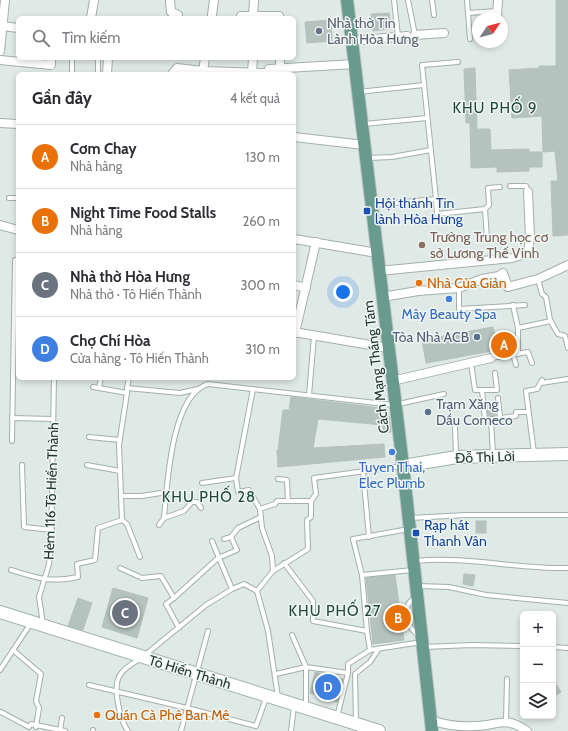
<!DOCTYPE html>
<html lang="vi">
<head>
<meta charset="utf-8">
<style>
	body { margin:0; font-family:Cabin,sans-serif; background:#f7f7f7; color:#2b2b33 }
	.controls { position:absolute; right:12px; bottom:12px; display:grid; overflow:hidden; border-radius:6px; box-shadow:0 2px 6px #0003 }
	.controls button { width:36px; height:36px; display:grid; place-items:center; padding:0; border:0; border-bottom:1px solid #e1e1e2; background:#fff; color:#2b2b33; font:20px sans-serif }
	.compass { position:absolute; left:472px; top:12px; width:36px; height:36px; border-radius:50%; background:#fff; box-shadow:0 2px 6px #0003; rotate:55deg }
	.you { position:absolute; left:343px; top:292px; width:14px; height:14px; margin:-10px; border:3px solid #fff; border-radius:50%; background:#1a73e8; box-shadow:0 0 0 6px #1a73e833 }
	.badge { display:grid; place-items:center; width:26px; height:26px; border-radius:50%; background:#7e5349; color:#fff; font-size:13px; font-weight:700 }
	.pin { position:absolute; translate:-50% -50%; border:2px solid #fff; box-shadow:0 1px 4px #0006 }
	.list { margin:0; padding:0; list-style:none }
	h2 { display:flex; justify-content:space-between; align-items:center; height:52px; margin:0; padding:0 16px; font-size:17px }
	h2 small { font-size:13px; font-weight:400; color:#7c7c81 }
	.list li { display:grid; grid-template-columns:26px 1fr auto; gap:12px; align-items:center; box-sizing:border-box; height:64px; padding:0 16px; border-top:1px solid #e1e1e2 }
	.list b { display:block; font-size:15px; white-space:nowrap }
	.list p { margin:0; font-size:13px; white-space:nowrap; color:#7c7c81 }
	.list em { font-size:13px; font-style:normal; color:#7c7c81 }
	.icon { flex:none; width:22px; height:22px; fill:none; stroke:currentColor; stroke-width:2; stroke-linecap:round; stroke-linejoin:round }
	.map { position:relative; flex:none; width:568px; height:731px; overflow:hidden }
	.search { position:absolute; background:#fff; box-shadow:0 2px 6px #0003; left:16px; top:16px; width:280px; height:44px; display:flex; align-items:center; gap:10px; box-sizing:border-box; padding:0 14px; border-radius:6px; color:#7c7c81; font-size:15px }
	.panel { position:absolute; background:#fff; box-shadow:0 2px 6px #0003; left:16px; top:72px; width:280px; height:308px; border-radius:6px }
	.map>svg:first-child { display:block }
</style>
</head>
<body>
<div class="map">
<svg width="568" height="731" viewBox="0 0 568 731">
	<rect width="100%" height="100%" fill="#dfe9e5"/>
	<g fill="#b5c3be" stroke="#b3c2bc">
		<polygon points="556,0 568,0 568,235 553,236 551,181 558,181 555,151 543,152 542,116 512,118 509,70 540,68 539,66 556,66"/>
		<polygon points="389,13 391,29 373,31 371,14"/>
		<polygon points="331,20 332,41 307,43 305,22"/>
		<polygon points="475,68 477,129 490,129 491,150 529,149 529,152 542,152 542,167 529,167 529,171 497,172 497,167 471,168 470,123 466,123 464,69"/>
		<polygon points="493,327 498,350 426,363 422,340"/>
		<polygon points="291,397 381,408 381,417 389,416 391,432 383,433 383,425 318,419 313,448 384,444 385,457 278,467 277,450 278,450 283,410 289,410"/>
		<polygon points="495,404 496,415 488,416 487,405"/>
		<rect x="476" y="521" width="10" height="12"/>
		<polygon points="464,574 475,575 473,586 463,584"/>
		<polygon points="395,575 404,640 373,644 366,578"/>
		<polygon points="113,588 148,598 137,638 102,627"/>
		<polygon points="78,598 92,603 83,630 68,626"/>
		<polygon points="315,672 343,679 337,702 310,693"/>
		<polygon points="553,679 561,692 553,697"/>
	</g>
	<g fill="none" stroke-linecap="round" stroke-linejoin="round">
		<g stroke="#a3b0ac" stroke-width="6">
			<g id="lane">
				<polyline points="394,0 398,36"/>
				<polyline points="408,0 415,35"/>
				<polyline points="432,0 434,15"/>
				<polyline points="467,0 470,39"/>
				<polyline points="468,13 497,11"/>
				<polyline points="72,74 72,58"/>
				<polyline points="98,74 98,58"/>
				<polyline points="358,92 424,85"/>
				<polyline points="364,124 427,118"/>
				<polyline points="368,158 392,157 431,150"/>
				<polyline points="510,186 526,186 528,192"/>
				<polyline points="9,198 18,198"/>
				<polyline points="436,199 422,65 458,62"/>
				<polyline points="372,205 436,199 437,214 485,209 487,239"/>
				<polyline points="485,209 489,205 488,188 500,187"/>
				<polyline points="538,279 542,294 546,297 550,320 558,334 565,336 568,348"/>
				<polyline points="459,288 459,309 525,305"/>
				<polyline points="513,305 518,328 551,321"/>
				<polyline points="518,328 518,354"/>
				<polyline points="513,354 516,365"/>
				<polyline points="491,358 528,352 532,363"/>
				<polyline points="471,363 475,390 482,390 485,420 516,416 516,412 528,412"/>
				<polyline points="541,383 568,379"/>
				<polyline points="93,387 127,393 127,388 180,393 198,389"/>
				<polyline points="99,388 101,378"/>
				<polyline points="127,388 129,378"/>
				<polyline points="253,389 236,478 238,492 249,490 260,509 262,528 272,556 273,571 257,591 268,631 278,697"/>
				<polyline points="482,390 497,390 495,373"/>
				<polyline points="127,393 119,445 122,520 127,524 140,557"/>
				<polyline points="309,395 314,336"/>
				<polyline points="498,398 500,418"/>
				<polyline points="12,418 53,419"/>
				<polyline points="491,419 493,455"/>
				<polyline points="455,427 456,455"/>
				<polyline points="89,437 120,440"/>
				<polyline points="12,441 15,260 18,260"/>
				<polyline points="534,453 526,391 537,389 542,380"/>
				<polyline points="22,465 24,527 52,530"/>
				<polyline points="87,465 120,471"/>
				<polyline points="363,472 369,537"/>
				<polyline points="278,479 287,480 288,501"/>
				<polyline points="202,483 236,478"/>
				<polyline points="121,496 142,496 167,492"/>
				<polyline points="260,509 275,504 277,501 311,501"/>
				<polyline points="164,518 184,511 192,502 197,502 201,508"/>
				<polyline points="410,518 466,515 568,515"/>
				<path d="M159 525 164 518C167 486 171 395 208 384L394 405 444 394"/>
				<polyline points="224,539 231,537 238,528 261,517"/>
				<polyline points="212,541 232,589"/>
				<path d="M415 561C467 556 516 569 568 568"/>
				<polyline points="284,563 313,601 313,621 367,631 370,650 422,642"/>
				<polyline points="120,568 142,578 161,576 174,598 166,604 179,628"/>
				<path d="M11 570C38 578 49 583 78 577L77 564 95 560 98 528 122 520"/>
				<polyline points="273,571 308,549 307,520 311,517 311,501 316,494 314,478 402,466"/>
				<polyline points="362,575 413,570"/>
				<polyline points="418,586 449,587 486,595 568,603"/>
				<polyline points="174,598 218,558 237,550 231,537"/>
				<path d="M415 598C400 606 407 627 418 635"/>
				<polyline points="43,624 39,597 49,564 51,547 54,378"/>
				<polyline points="367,631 362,575 353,539 409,529"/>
				<polyline points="292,635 306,667 306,707"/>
				<polyline points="423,647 472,645 523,646"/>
				<polyline points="553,647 568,648"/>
				<polyline points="13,650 41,674 36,701 39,708 36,727"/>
				<polyline points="145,655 206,605 232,589 244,584 257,591"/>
				<polyline points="0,670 31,623"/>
				<polyline points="276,674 306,667 348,673 348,664 370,650"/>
				<polyline points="89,685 187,708 256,726 266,698"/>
				<polyline points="1,712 29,727 31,724 65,731"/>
				<polyline points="337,717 348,673"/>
				<polyline points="356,721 355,674 370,662 378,650"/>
				<polyline points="506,721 507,679"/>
				<polyline points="60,731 62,718"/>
				<polyline points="93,731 93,730"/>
				<path d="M128 731C120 720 112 687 120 675 124 668 133 663 140 659"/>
				<polyline points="181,731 208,631"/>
				<polyline points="291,731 294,706"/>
			</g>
		</g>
		<g stroke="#a3b0ac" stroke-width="10">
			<g id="street">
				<polyline points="170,0 171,12 178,15 178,18"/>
				<polyline points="212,15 214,0"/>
				<polyline points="253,17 254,0"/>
				<polyline points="91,18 94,0"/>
				<polyline points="241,18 241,16 279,16 279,18"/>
				<polyline points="497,18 498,0"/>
				<polyline points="3,26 18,28"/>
				<polyline points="415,35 444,33"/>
				<polyline points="352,41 407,36"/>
				<polyline points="0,51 5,0"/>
				<polyline points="280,58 280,68"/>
				<polyline points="0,60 51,65 51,58"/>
				<polyline points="203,71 205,58"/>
				<polyline points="252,73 253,58"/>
				<polyline points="107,74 108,58"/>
				<polyline points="172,74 177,68 203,71 265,73 269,73 269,69 355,64"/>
				<polyline points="0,123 18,124"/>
				<polyline points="294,137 364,145"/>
				<polyline points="0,225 18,230"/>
				<polyline points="294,239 377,253"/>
				<polyline points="379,271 512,258 528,253 530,237 528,192"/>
				<polyline points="294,285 306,288"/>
				<polyline points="382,297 418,291 459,288 482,279 499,276 503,273 508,287 538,279 568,265"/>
				<polyline points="294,332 388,348"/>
				<polyline points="295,333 316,242"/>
				<polyline points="392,381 491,358"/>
				<path d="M431 720C445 725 459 727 474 726 498 726 504 715 527 731"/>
			</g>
		</g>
		<g stroke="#a0b3ac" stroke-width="14">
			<g id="secondary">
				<polyline points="403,466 457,457 568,454"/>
				<polyline points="0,612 379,731"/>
			</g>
		</g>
		<g stroke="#bdc3c2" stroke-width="14">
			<polyline id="primary" points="347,0 403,466 432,731"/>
		</g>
		<use href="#lane" stroke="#fff" stroke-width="4"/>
		<use href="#street" stroke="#fff" stroke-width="8"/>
		<use href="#secondary" stroke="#fff" stroke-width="12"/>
		<use href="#primary" stroke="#689a8e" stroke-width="12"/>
	</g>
	<circle fill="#6b7280" stroke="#eff6f3" stroke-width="1.5" cx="319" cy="31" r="4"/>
	<g fill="#1a4fb4" stroke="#eff6f3" stroke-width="1.5">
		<rect x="363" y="207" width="8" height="8" rx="2"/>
		<rect x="412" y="529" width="8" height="8" rx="2"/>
	</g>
	<circle fill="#8d6e63" stroke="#eff6f3" stroke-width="1.5" cx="422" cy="245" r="4"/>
	<g fill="#e8710a" stroke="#eff6f3" stroke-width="1.5">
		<circle cx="419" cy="283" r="4"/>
		<circle cx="97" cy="715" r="4"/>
	</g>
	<g fill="#3f7fe0" stroke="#eff6f3" stroke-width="1.5">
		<circle cx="449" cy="299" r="4"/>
		<circle cx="392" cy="452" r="4"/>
	</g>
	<g fill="#5c6f8a" stroke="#eff6f3" stroke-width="1.5">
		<circle cx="477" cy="337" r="4"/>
		<circle cx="428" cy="412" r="4"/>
	</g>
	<g text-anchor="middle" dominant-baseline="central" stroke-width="3" stroke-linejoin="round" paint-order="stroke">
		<g font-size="14" fill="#5b616d" stroke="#eff6f3" text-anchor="start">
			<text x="327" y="23">Nhà thờ Tin<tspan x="327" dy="16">Lành Hòa Hưng</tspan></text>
		</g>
		<g font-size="14" fill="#164399" stroke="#eff6f3" text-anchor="start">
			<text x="375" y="203">Hội thánh Tin<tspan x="375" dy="16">lành Hòa Hưng</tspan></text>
			<text x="424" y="525">Rạp hát<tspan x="424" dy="16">Thanh Vân</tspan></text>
		</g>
		<g font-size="14" fill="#785e54" stroke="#eff6f3" text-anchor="start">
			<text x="430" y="237">Trường Trung học cơ<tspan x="430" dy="16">sở Lương Thế Vinh</tspan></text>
		</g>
		<g font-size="14" fill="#c56008" stroke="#eff6f3" text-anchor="start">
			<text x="427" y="283">Nhà Của Giản</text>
			<text x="105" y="715">Quán Cà Phê Ban Mê</text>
		</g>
		<g font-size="14" fill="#366cbe" stroke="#eff6f3">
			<text x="449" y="314">Mây Beauty Spa</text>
			<text x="392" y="467">Tuyen Thai,<tspan x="392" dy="16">Elec Plumb</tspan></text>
		</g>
		<g font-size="14" fill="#4e5e75" stroke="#eff6f3" text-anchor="end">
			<text x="469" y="337">Tòa Nhà ACB</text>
			<text x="436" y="404" text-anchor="start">Trạm Xăng<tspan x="436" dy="16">Dầu Comeco</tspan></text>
		</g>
		<g font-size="14" fill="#223732" stroke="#eff6f3">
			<text transform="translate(376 367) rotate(-97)">Cách Mạng Tháng Tám</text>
			<text transform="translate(485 457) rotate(-2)">Đỗ Thị Lời</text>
			<text transform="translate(51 491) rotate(-88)">Hẻm 116 Tô Hiến Thành</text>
			<text transform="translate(190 672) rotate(17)">Tô Hiến Thành</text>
		</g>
		<g font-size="15" letter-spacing="1" fill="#20473e" stroke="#eff6f3">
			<text x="495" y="108">KHU PHỐ 9</text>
			<text x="209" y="497">KHU PHỐ 28</text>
			<text x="335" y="611">KHU PHỐ 27</text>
		</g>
	</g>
</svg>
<div class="controls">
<button>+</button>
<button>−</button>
<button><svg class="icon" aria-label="layers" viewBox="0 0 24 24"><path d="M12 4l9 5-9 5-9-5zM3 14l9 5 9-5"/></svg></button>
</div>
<svg class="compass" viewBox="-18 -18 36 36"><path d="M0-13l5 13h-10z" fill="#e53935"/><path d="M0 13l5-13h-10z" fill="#7c7c81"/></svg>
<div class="you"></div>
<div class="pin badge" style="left:504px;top:345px;background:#e8710a">A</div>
<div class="pin badge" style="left:398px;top:618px;background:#e8710a">B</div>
<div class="pin badge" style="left:125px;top:613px;background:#6b7280">C</div>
<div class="pin badge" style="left:328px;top:687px;background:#3f7fe0">D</div>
<div class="search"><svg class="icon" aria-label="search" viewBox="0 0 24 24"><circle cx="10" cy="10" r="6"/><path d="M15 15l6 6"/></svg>Tìm kiếm</div>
<section class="panel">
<h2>Gần đây<small>4 kết quả</small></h2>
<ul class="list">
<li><span class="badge" style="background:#e8710a">A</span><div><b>Cơm Chay</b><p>Nhà hàng</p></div><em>130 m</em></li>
<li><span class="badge" style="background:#e8710a">B</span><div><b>Night Time Food Stalls</b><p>Nhà hàng</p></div><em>260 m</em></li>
<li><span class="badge" style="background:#6b7280">C</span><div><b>Nhà thờ Hòa Hưng</b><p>Nhà thờ · Tô Hiến Thành</p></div><em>300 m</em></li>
<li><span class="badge" style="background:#3f7fe0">D</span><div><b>Chợ Chí Hòa</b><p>Cửa hàng · Tô Hiến Thành</p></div><em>310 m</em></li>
</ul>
</section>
</div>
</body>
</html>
